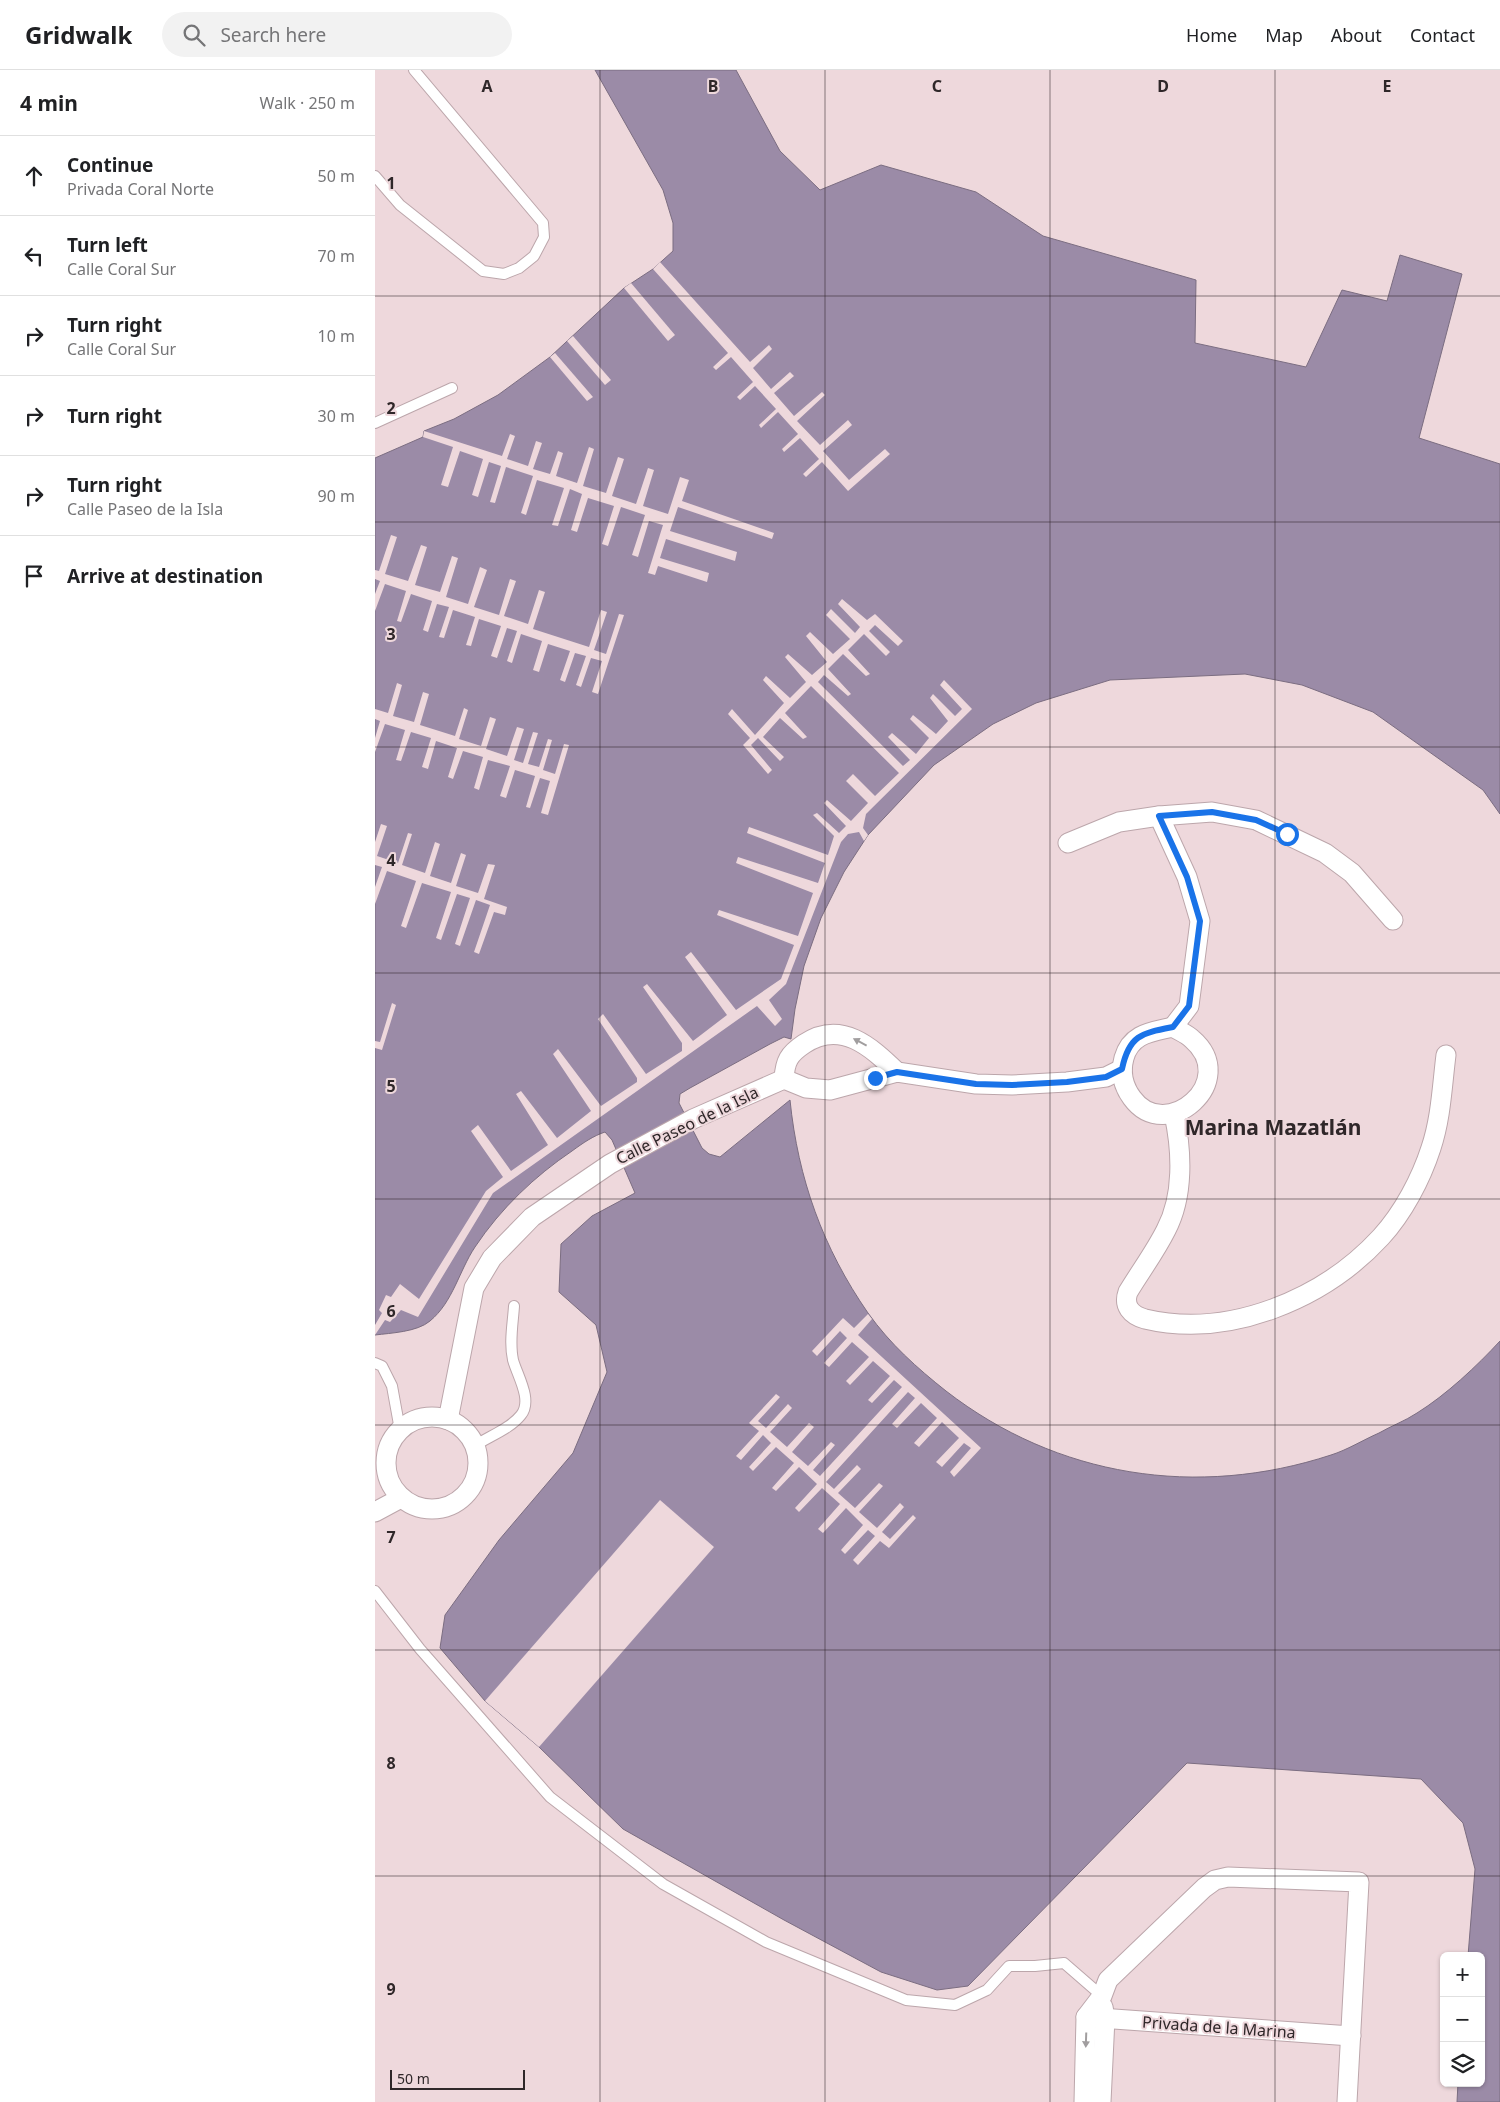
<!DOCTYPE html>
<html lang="en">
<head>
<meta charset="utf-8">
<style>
	body { margin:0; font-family:"Noto Sans",sans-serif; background:#f2f2f2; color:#202124 }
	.controls { position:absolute; right:15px; bottom:15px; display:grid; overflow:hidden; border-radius:8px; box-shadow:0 1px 4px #0004 }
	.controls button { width:45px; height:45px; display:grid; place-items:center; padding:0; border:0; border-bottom:1px solid #e0e0e0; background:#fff; color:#202124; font:25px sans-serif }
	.scale { position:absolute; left:15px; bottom:12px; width:135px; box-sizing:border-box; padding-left:5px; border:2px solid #2f2729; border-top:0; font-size:14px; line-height:18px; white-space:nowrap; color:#2f2729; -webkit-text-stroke:4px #eed8dc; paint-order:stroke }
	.stop { position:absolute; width:15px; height:15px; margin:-11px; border:4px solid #1a73e8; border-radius:50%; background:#fff }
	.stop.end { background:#1a73e8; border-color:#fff; box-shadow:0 1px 5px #0008 }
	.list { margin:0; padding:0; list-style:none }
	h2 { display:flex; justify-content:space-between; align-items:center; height:65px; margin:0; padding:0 20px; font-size:21px }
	h2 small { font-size:16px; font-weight:400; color:#757577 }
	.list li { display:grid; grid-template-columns:32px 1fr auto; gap:15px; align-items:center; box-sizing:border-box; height:80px; padding:0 20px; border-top:1px solid #e0e0e0 }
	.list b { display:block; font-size:19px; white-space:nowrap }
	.list p { margin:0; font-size:16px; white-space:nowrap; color:#757577 }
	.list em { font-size:16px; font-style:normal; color:#757577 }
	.icon { flex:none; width:28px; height:28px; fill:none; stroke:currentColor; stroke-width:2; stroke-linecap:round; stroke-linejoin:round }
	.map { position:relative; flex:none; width:1125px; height:2032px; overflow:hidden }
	header { display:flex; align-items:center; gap:30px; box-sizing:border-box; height:70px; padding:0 25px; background:#fff; border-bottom:1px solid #e0e0e0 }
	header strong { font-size:24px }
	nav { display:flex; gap:28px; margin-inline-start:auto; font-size:18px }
	.search { width:350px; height:45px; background:#f2f2f2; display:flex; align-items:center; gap:12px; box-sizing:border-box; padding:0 18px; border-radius:28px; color:#757577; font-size:19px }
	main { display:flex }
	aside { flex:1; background:#fff }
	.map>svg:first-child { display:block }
</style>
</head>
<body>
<header>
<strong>Gridwalk</strong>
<div class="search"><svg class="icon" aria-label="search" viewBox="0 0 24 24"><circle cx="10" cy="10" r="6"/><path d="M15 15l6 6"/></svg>Search here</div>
<nav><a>Home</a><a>Map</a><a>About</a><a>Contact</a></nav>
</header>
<main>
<aside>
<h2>4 min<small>Walk · 250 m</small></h2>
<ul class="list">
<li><svg class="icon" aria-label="ahead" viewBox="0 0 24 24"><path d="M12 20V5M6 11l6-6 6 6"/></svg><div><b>Continue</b><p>Privada Coral Norte</p></div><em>50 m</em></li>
<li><svg class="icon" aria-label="left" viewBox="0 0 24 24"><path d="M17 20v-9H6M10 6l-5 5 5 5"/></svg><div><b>Turn left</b><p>Calle Coral Sur</p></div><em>70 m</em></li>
<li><svg class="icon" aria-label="right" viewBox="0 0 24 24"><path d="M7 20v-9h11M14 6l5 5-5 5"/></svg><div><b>Turn right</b><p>Calle Coral Sur</p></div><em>10 m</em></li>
<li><svg class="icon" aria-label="right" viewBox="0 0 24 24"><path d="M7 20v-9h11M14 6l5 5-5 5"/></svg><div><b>Turn right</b></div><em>30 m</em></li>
<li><svg class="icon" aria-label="right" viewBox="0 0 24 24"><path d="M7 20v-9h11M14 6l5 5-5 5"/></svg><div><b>Turn right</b><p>Calle Paseo de la Isla</p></div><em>90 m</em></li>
<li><svg class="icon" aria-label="arrive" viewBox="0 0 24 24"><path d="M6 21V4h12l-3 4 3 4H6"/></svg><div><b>Arrive at destination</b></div></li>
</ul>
</aside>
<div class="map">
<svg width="1125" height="2032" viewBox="0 0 1125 2032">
	<rect width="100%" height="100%" fill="#eed8dc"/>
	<path fill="#9b8ba7" stroke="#7b6d81" d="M220 0H361L405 81 445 120 506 95 601 122 668 166 821 210 820 273 931 297 967 220 1012 231 1025 185 1087 204 1044 368 1125 394V744L1108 720 998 642 927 615 870 604 735 610 661 633 618 654 559 695 493 765 469 802 446 848 429 896 420 939 416 969 409 967 395 974 315 1018 305 1024 304 1033 327 1078 334 1084 345 1087 415 1030C423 1109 448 1178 493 1243 515 1274 542 1298 571 1321 682 1407 822 1429 956 1385 972 1380 988 1370 1004 1363 1016 1356 1030 1351 1042 1343 1071 1325 1102 1296 1125 1271V2032H1082L1083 2013H1106V1886H1093L1100 1799 1088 1753 1046 1709 812 1693 593 1916 562 1920 506 1902 409 1850 248 1759 164 1677 110 1631 65 1578 70 1545 124 1470 198 1383 232 1302 221 1255 184 1222 186 1174 217 1146 260 1123 237 1070 230 1062C218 1066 208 1073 197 1081 160 1106 126 1138 100 1177 84 1201 78 1232 55 1251 42 1262 16 1263 0 1265V388L48 367 49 361 79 349 123 325 175 287 249 218 278 199 298 181V153L288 120Z"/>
	<g fill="#eed8dc">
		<polygon points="285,192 375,292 394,275 397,279 378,298 396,319 415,302 419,306 399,323 419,346 447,322 450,325 422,351 445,375 473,350 477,355 448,381 474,410 510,379 515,384 473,421 447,392 431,407 428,404 444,389 425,368 409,382 407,379 423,364 403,342 386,358 384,355 401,339 380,316 365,330 362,327 378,312 356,287 341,300 338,297 353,283 278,199"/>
		<polygon points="256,213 300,265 293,271 249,218"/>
		<polygon points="198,266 236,310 230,315 192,271"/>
		<polygon points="180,283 218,327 212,331 175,287"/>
		<polygon points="49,361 127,386 135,364 140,366 132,389 153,396 161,371 167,373 158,399 175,404 183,381 188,383 181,406 202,413 214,377 219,379 208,416 231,423 243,387 249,389 237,426 261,434 273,398 279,400 268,436 293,444 305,407 314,410 307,431 399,463 397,469 303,437 295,461 362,482 360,491 291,469 285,488 334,503 332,512 283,496 280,505 273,503 288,455 274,451 263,487 257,485 270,445 246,437 233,476 227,474 239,436 213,428 202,462 196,460 207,424 195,419 183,456 177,455 189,418 162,410 151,445 146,443 158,406 131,397 120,433 115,432 126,396 114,392 103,427 97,425 108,389 85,381 73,417 66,415 78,377 48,367"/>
		<polygon points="16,465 22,467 10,504 33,511 46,475 52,477 40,515 65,522 77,486 83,488 71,527 93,534 105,497 112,500 99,537 124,545 135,509 141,511 129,546 153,554 164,520 170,522 158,559 214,577 226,540 232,542 219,580 231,584 244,544 249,545 223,624 217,622 227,591 216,588 206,617 201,615 211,586 200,583 190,612 185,610 195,581 173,574 164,602 158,600 167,571 146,564 137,593 132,591 142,561 132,558 122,588 116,586 126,556 104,549 96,576 91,575 100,547 78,540 69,568 64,567 74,537 62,534 53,562 48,560 57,531 36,524 26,552 22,551 31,521 10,514 0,541 0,524 5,511 0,509 0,500 4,501"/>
		<polygon points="467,529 492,550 500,544 528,571 523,576 500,555 494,561 515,582 511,586 489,564 473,580 495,604 491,606 468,584 453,599 476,624 473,626 449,605 443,612 528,696 535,690 513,667 517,663 541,684 554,668 535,649 538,645 561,664 573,651 555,628 558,624 580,646 587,639 565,615 569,610 597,639 491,744 488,758 493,765 489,771 484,762 473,764 466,772 411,914 394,930 407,949 400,956 382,936 118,1123 43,1247 26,1240 15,1252 10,1250 0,1265 0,1255 7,1243 4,1240 11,1225 16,1227 25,1214 44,1229 111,1121 128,1107 96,1061 103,1055 136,1101 173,1075 141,1024 146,1021 182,1068 216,1041 178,984 183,979 226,1036 262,1012 262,1008 223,949 228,944 271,1004 307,981 307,973 268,917 272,914 318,971 352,945 310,887 316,882 361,940 406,909 419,875 342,845 344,840 423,866 438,823 361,793 363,787 443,813 450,793 372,763 374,757 453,785 459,766 438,745 442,743 464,763 471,756 449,733 452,730 476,751 493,733 471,711 478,704 500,726 524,703 436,616 410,643 432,667 428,669 405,648 388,667 409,687 405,691 383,668 376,675 397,700 393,704 368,675 375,668 353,644 357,639 380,665 409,633 388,610 391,606 415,628 431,612 410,587 413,584 437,605 452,592 431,566 435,562 458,584 475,569 451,545 456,539 480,563 485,557 463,534"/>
		<polygon points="22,613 27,615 18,646 39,652 48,622 54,624 45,655 80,666 89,638 93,640 84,669 106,676 115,647 121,649 111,679 132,686 142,657 149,659 139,690 148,693 158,662 163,663 153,694 164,697 173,669 177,670 168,700 180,704 189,674 194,675 173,745 166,743 175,711 165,708 155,738 151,737 160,706 140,700 131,728 125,726 135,696 113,690 104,720 99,718 108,687 88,681 78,709 73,707 82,678 61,671 53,699 47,697 56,668 36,662 26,691 21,690 30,660 10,654 0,682 0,668 5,651 0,649 0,639 13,643"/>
		<polygon points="6,754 12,756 2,786 23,793 33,763 37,764 27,795 50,803 60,772 65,774 55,806 76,813 86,783 91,785 81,816 103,823 113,794 120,795 109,829 132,837 130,845 119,842 104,884 99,882 115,835 101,830 85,876 80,874 95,828 82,824 66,870 61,868 76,822 47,813 31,858 26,856 41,811 12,801 0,834 0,817 7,797 0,795 0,772"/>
		<polygon points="17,933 21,935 7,980 0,978 0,971 5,972"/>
		<polygon points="493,1244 497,1249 483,1265 606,1378 579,1407 575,1402 596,1378 589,1373 567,1397 561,1392 584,1368 567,1352 544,1377 539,1373 562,1348 546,1333 522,1358 517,1354 540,1328 533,1322 451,1412 459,1419 482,1395 486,1399 463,1423 480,1438 504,1413 508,1416 484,1442 502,1458 525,1433 529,1437 507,1462 515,1469 538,1445 541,1448 514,1478 505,1471 483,1495 478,1490 500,1466 493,1460 470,1484 466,1480 488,1455 471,1438 448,1463 443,1459 465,1434 447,1418 424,1442 420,1438 442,1414 424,1397 401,1421 397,1418 419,1393 401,1377 378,1401 374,1397 396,1373 388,1365 366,1390 361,1386 384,1361 374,1353 401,1324 405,1327 383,1351 391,1358 413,1334 417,1338 395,1362 412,1377 434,1353 439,1357 417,1382 433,1396 456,1372 460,1375 438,1400 445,1406 527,1317 519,1310 497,1333 493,1330 515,1306 498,1291 475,1315 471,1311 494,1287 477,1272 454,1297 449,1293 472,1268 465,1261 442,1286 437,1281 468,1248 479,1258"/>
		<polygon points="285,1430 339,1477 164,1677 110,1631"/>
	</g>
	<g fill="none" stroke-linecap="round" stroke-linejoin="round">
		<g stroke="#bca6ab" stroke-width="12">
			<g id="lane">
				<polyline points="0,106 25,135 108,201 129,204 144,198 159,186 169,167 168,153 39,0"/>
				<polyline points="0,353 77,318"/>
				<polyline points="0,1293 7,1296 17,1316 25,1360"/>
				<path d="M101 1375C115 1366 136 1358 146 1345 158 1330 142 1305 138 1290 134 1272 138 1253 139 1236"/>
				<polyline points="0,1521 45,1579 175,1727 288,1814 391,1872 531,1930 580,1935 612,1920 634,1896 660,1896 689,1893 727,1926"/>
			</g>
		</g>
		<g stroke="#bca6ab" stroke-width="21">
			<g id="street">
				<polyline points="784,746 812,807 825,851 814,936 798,957"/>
				<polyline points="693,773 744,752 784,746 837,742 881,750 950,783 977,803 1018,850"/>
				<path d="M798 957C804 961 812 964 817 969 866 1011 791 1075 757 1028 748 1016 745 1003 749 988 756 963 777 962 798 957Z"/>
				<path d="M409 1009C410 991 414 984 429 974 466 949 496 977 522 1002"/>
				<path d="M799 1044C807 1081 809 1126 791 1160 780 1182 765 1202 753 1222 748 1236 756 1245 770 1249 854 1269 949 1229 1006 1167 1028 1143 1046 1109 1056 1078 1066 1048 1067 1017 1071 985"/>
				<circle cx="57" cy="1393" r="46"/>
				<polyline points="73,1350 99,1218 117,1188 157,1147 235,1094 318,1049 409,1009 431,1018 455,1020 522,1002 601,1014 637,1015 692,1012 731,1007 747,999"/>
				<polyline points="0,1442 26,1428"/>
				<polyline points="711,1947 976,1966"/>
				<polyline points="709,2032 711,1947 727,1926 733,1910 829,1818 840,1810 853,1807 984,1812 972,2032"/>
				<polyline points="726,2032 730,1948 728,1937"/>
			</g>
		</g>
		<use href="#lane" stroke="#fff" stroke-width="10"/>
		<use href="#street" stroke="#fff" stroke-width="19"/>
	</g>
	<defs><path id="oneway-solid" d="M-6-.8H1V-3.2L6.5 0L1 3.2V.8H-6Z" transform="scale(1.25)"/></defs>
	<g fill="#a19e9f">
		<use href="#oneway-solid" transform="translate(485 972) rotate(-152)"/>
		<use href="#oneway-solid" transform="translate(711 1970) rotate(92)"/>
	</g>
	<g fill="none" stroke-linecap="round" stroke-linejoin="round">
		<path stroke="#1a73e8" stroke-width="6" d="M500 1008 522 1002 601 1014 637 1015 692 1012 731 1007 747 999C754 965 767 963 798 957L814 936 825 851 812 807 784 746 837 742 881 750 912 764"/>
	</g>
	<path fill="none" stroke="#2f2729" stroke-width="1" stroke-opacity="0.55" d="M225 0V2032M450 0V2032M675 0V2032M900 0V2032M0 226H1125M0 452H1125M0 677H1125M0 903H1125M0 1129H1125M0 1355H1125M0 1580H1125M0 1806H1125"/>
	<g text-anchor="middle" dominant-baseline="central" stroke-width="4" stroke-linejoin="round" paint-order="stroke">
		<g font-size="16" fill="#2f2729" stroke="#eed8dc">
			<text transform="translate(312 1055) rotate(-26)">Calle Paseo de la Isla</text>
			<text transform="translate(844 1957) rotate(4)">Privada de la Marina</text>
		</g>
		<g font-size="21" font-weight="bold" fill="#2f2729" stroke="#eed8dc">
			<text x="898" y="1057">Marina Mazatlán</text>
		</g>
	</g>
	<g font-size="16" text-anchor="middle" font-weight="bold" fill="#2f2729" stroke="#eed8dc" stroke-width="4" stroke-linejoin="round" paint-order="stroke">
		<text x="112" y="22">A</text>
		<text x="338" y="22">B</text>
		<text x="562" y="22">C</text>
		<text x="788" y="22">D</text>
		<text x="1012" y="22">E</text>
		<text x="16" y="119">1</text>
		<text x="16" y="344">2</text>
		<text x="16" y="570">3</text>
		<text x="16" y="796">4</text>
		<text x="16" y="1022">5</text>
		<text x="16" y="1247">6</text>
		<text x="16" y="1473">7</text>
		<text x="16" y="1699">8</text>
		<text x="16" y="1925">9</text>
	</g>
</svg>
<div class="controls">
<button>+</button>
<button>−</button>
<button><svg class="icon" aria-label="layers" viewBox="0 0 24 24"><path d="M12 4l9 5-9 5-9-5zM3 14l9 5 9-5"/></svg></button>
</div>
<div class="scale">50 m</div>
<div class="stop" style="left:912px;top:764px"></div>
<div class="stop end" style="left:500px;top:1008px"></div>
</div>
</main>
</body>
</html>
